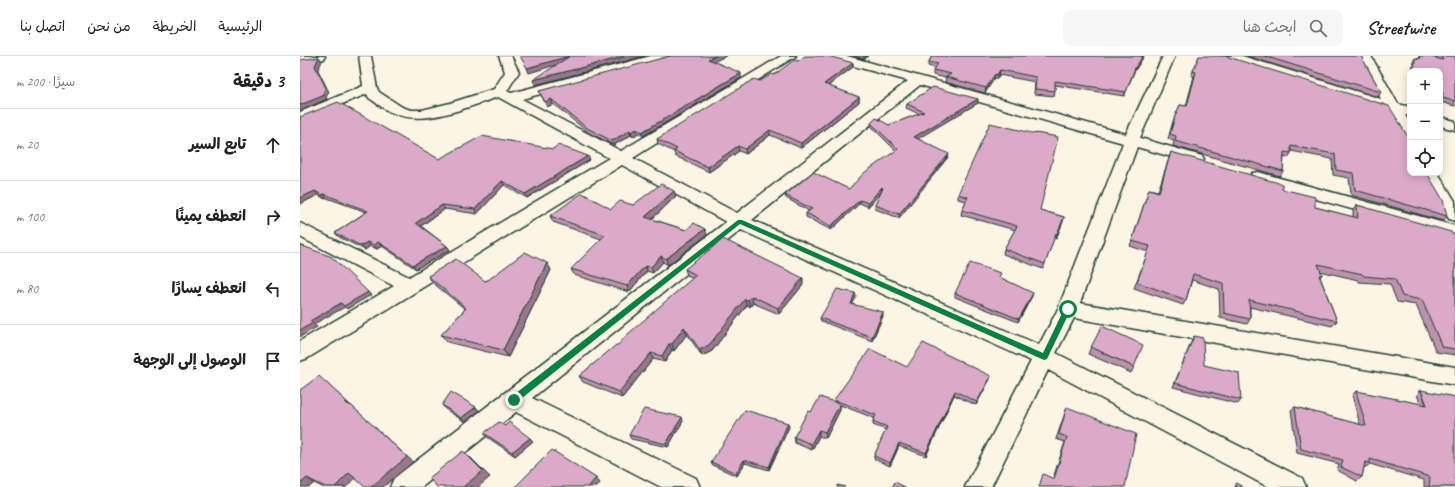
<!DOCTYPE html>
<html lang="ar">
<head>
<meta charset="utf-8">
<style>
	body { margin:0; font-family:Caveat,"Playpen Sans Arabic",sans-serif; background:#f6f6f6; color:#222; direction:rtl }
	.controls { position:absolute; right:12px; top:12px; display:grid; overflow:hidden; border-radius:8px; box-shadow:0 2px 10px #0003 }
	.controls button { width:36px; height:36px; display:grid; place-items:center; padding:0; border:0; border-bottom:1px solid #e0e0e0; background:#fff; color:#222; font:20px sans-serif }
	.stop { position:absolute; width:12px; height:12px; margin:-9px; border:3px solid #0b8043; border-radius:50%; background:#fff }
	.stop.end { background:#0b8043; border-color:#fff; box-shadow:0 1px 4px #0008 }
	.list { margin:0; padding:0; list-style:none }
	h2 { display:flex; justify-content:space-between; align-items:center; height:52px; margin:0; padding:0 16px; font-size:17px }
	h2 small { font-size:13px; font-weight:400; color:#767676 }
	.list li { display:grid; grid-template-columns:26px 1fr auto; gap:12px; align-items:center; box-sizing:border-box; height:72px; padding:0 16px; border-top:1px solid #e0e0e0 }
	.list b { display:block; font-size:15px; white-space:nowrap }
	.list em { font-size:13px; font-style:normal; color:#767676 }
	.icon { flex:none; width:22px; height:22px; fill:none; stroke:currentColor; stroke-width:2; stroke-linecap:round; stroke-linejoin:round }
	.map { position:relative; flex:none; width:1155px; height:431px; overflow:hidden; direction:ltr }
	header { display:flex; align-items:center; gap:24px; box-sizing:border-box; height:56px; padding:0 20px; background:#fff; border-bottom:1px solid #e0e0e0 }
	header strong { font-size:19px }
	nav { display:flex; gap:22px; margin-inline-start:auto; font-size:14px }
	.search { width:280px; height:36px; background:#f6f6f6; display:flex; align-items:center; gap:10px; box-sizing:border-box; padding:0 14px; border-radius:8px; color:#767676; font-size:15px }
	main { display:flex }
	aside { flex:1; background:#fff }
	.map>svg:first-child { display:block }
</style>
</head>
<body>
<header>
<strong>Streetwise</strong>
<div class="search"><svg class="icon" aria-label="search" viewBox="0 0 24 24"><circle cx="10" cy="10" r="6"/><path d="M15 15l6 6"/></svg>ابحث هنا</div>
<nav><a>الرئيسية</a><a>الخريطة</a><a>من نحن</a><a>اتصل بنا</a></nav>
</header>
<main>
<div class="map">
<svg width="1155" height="431" viewBox="0 0 1155 431">
	<rect width="100%" height="100%" fill="#fcf5e5"/>
	<filter id="ink" filterUnits="userSpaceOnUse"><feTurbulence type="fractalNoise" baseFrequency=".025" numOctaves="2"/><feDisplacementMap in="SourceGraphic" scale="8" xChannelSelector="R" yChannelSelector="G"/><feConvolveMatrix kernelMatrix="1 2 1 2 8 2 1 2 1" color-interpolation-filters="sRGB"/></filter>
	<g filter="url(#ink)">
		<g fill="none" stroke-linecap="round" stroke-linejoin="round">
			<g stroke="#1f3d34" stroke-width="3">
				<g id="street">
					<polygon points="0,0 25,0 24,3 0,7"/>
					<path d="M59 0H71L77 32 79 36 102 51 111 54H122L150 47 194 33 205 16 199 0H211L219 16 207 35 211 37 351 0H372L371 3 222 43 321 95 481 0H496L333 102 437 157 608 25 528 3 527 0H547L826 78 863 0H875L840 82 902 100 904 103 902 106 896 108 837 91 780 247 1155 311V329L774 262 756 297 1002 422 1006 431H968L748 314 691 431H665L731 305 441 174 232 342 396 422 400 431H361L216 356 122 431H90L94 422 426 166 322 109 8 302 0 305V285L94 230 0 181V167L109 221 309 102 198 41C167 51 124 71 93 57 84 54 77 47 69 42L67 38 0 65V56L63 30ZM620 29 823 87 758 253 739 289 452 164Z"/>
					<polygon points="922,0 942,0 1081,43 1059,0 1071,0 1098,48 1110,51 1110,60 1105,59 1110,68 1110,87 1105,85 1087,54 923,3"/>
					<polygon points="1140,61 1155,65 1155,74 1140,70"/>
					<polygon points="958,116 1155,170 1155,182 952,125 950,121 952,117"/>
					<polygon points="1122,117 1138,117 1155,145 1155,165 1149,163"/>
				</g>
			</g>
			<use href="#street" fill="#fcf5e5" fill-rule="evenodd"/>
		</g>
		<g fill="#bd92ad" stroke="#1f3d34">
			<polygon points="552,0 569,0 564,3"/>
			<polygon points="632,0 844,0 834,16 824,40 755,29 755,35 754,40 734,38 735,26 699,19 697,23 694,23 685,37 645,26 646,22 633,19 633,14 635,12 628,10 629,6"/>
			<polygon points="899,0 1147,160 1143,165 1051,139 1049,122 1033,119 1032,103 991,95 991,97 988,102 984,101 983,115 980,120 873,90 874,85 868,83 873,65 880,49 886,50 894,20 891,20"/>
			<polygon points="947,0 1061,0 1081,36 1078,41"/>
			<polygon points="1119,0 1127,0 1137,3 1136,0 1155,0 1155,50 1140,46 1140,15 1112,15 1113,6 1115,2 1118,3"/>
			<polygon points="498,5 553,7 553,11 528,30 559,41 559,46 501,92 470,79 446,98 439,95 409,116 375,100 374,96 358,88 357,83 460,25 474,19"/>
			<polygon points="414,6 441,22 343,80 338,77 333,81 331,79 314,89 289,77 253,48 247,51 239,35"/>
			<polygon points="678,47 617,82 648,101 599,162 575,153 575,149 582,135 568,151 560,147 531,174 506,161 506,157 509,155 486,142 485,139 549,133 596,95 571,70 571,67 589,69 619,58 606,52 607,48"/>
			<polygon points="0,61 139,103 290,104 227,142 204,129 177,158 145,153 121,170 147,190 150,194 116,213 82,190 77,193 70,190 65,194 39,181 35,177 66,156 27,142 25,143 18,139 0,148"/>
			<polygon points="871,96 982,133 1015,151 1053,161 1053,154 1057,149 1155,179 1155,299 1136,296 1116,249 1097,246 1090,228 1059,226 1058,224 1020,215 1022,219 1020,221 1037,265 1032,270 950,251 950,263 947,268 920,262 919,233 892,224 886,244 883,249 834,232 848,196 830,190 849,133 858,135"/>
			<polygon points="374,135 376,140 352,163 386,174 407,179 368,209 363,206 353,217 347,215 329,236 274,219 271,213 301,183 253,166 250,160 311,153 333,149"/>
			<polygon points="658,138 740,154 764,161 756,183 754,182 743,213 703,198 704,193 715,174 661,159 662,154 666,145 658,143"/>
			<polygon points="247,207 251,214 208,301 147,286 141,279 165,253 133,227 128,220 185,225"/>
			<polygon points="385,213 503,229 479,258 453,247 450,251 447,249 412,295 402,300 387,278 374,295 372,294 365,306 353,303 322,342 283,326 279,320 318,289 393,222 387,219"/>
			<polygon points="700,222 732,240 718,266 655,241 655,237"/>
			<polygon points="556,241 552,248 583,260 572,285 521,265 520,262"/>
			<polygon points="894,280 904,309 941,344 938,348 873,331 892,284"/>
			<polygon points="791,291 834,311 831,317 788,298"/>
			<polygon points="607,311 690,323 676,349 654,339 626,400 599,390 590,410 574,403 574,400 586,374 573,369 573,365 574,362 540,349 540,354 526,382 519,380 512,394 495,387 494,381 511,356 534,346 534,344"/>
			<polygon points="0,334 113,406 55,422 46,431 22,431 14,427 9,431"/>
			<polygon points="1121,334 1155,431 1124,431 1124,424 1070,408 1066,411 1064,411 1062,421 1057,425 1037,414 1039,408 997,397 991,354 995,351 1060,369 1052,339 1056,335 1120,348 1117,338"/>
			<polygon points="142,349 176,351 179,355 165,366 145,353"/>
			<polygon points="767,351 825,431 753,422 765,386 756,383"/>
			<polygon points="383,365 368,391 331,383 329,379"/>
			<polygon points="205,370 233,385 215,400 187,381 184,377"/>
			<polygon points="489,371 469,414 445,407 437,420 412,409 411,406"/>
		</g>
		<g fill="#9a778d" stroke="#1f3d34">
			<polygon points="270,0 272,4 229,17 227,12"/>
			<polygon points="327,0 345,0 235,29 233,24"/>
			<polygon points="416,0 426,0 409,8 408,3"/>
			<polygon points="564,0 569,0 564,3"/>
			<polygon points="843,0 844,0 834,16 824,40 835,12"/>
			<polygon points="19,1 22,5 18,14 29,36 26,41 27,43 0,55 0,49 23,38 15,10"/>
			<polygon points="553,7 553,11 524,33 524,28"/>
			<polygon points="700,14 699,19 697,23 697,19"/>
			<polygon points="441,17 441,22 343,80 342,76"/>
			<polygon points="695,18 694,23 685,37 686,32"/>
			<polygon points="559,41 559,46 501,92 501,87"/>
			<polygon points="251,43 253,48 247,51 245,46"/>
			<polygon points="678,43 678,47 614,85 614,81"/>
			<polygon points="336,73 338,77 333,81 331,76"/>
			<polygon points="330,74 331,79 314,89 312,85"/>
			<polygon points="470,74 470,79 446,98 445,93"/>
			<polygon points="438,90 439,95 409,116 408,111"/>
			<polygon points="649,98 648,101 599,162 599,158"/>
			<polygon points="288,100 290,104 227,142 225,138"/>
			<polygon points="202,125 204,129 177,158 175,153"/>
			<polygon points="582,131 582,135 568,151 568,147"/>
			<polygon points="15,135 18,139 0,148 0,142"/>
			<polygon points="374,135 376,140 348,167 345,161"/>
			<polygon points="24,138 27,142 25,143 22,139"/>
			<polygon points="560,144 560,147 531,174 531,170"/>
			<polygon points="142,149 145,153 119,171 116,167"/>
			<polygon points="764,161 763,166 756,183 757,178"/>
			<polygon points="405,173 407,179 368,209 366,203"/>
			<polygon points="67,186 70,190 65,194 61,190"/>
			<polygon points="78,186 82,190 77,193 74,189"/>
			<polygon points="147,190 150,194 116,213 113,209"/>
			<polygon points="361,200 363,206 353,217 351,211"/>
			<polygon points="247,207 251,214 208,301 203,294"/>
			<polygon points="345,210 347,215 329,236 327,230"/>
			<polygon points="503,222 503,229 479,258 478,252"/>
			<polygon points="68,236 71,239 47,253 45,251 14,268 17,271 0,281 0,274 10,265 41,247"/>
			<polygon points="555,237 556,241 551,252 551,248"/>
			<polygon points="733,237 732,240 718,266 719,263"/>
			<polygon points="452,240 453,247 450,251 448,244"/>
			<polygon points="445,243 447,249 412,295 402,300 400,294"/>
			<polygon points="583,256 583,260 572,285 572,281"/>
			<polygon points="384,271 387,278 374,295 372,288"/>
			<polygon points="369,288 372,294 365,306 362,300"/>
			<polygon points="351,297 353,303 322,342 319,336"/>
			<polygon points="691,320 690,323 676,349 677,346"/>
			<polygon points="25,326 113,406 83,431 71,431 45,347"/>
			<polygon points="655,335 654,339 626,400 626,397"/>
			<polygon points="540,348 540,354 526,382 525,376"/>
			<polygon points="176,351 179,355 165,366 161,362"/>
			<polygon points="382,361 383,365 368,391 366,388"/>
			<polygon points="488,367 489,371 469,414 469,411"/>
			<polygon points="519,374 519,380 512,394 511,388"/>
			<polygon points="230,382 233,385 215,400 212,396"/>
			<polygon points="599,387 599,390 590,410 590,407"/>
			<polygon points="170,401 190,421 178,431 163,431"/>
			<polygon points="444,404 445,407 437,420 436,417"/>
			<polygon points="49,417 56,422 46,431 35,431"/>
			<polygon points="7,422 14,427 9,431 0,431 0,428"/>
			<polygon points="296,422 300,427 297,431 288,431"/>
		</g>
		<g fill="#dcaac9" stroke="#1f3d34">
			<polygon points="220,0 270,0 227,12"/>
			<polygon points="270,0 327,0 233,24"/>
			<polygon points="370,0 416,0 408,3 441,17 342,76 336,73 331,76 330,74 312,85 287,72 251,43 245,46 239,35"/>
			<polygon points="505,0 528,0 553,7 524,28 559,41 501,87 470,74 445,93 438,90 408,111 374,95 377,93 357,83 454,23 460,25 472,18 474,19 494,4 498,5"/>
			<polygon points="632,0 843,0 835,12 826,36 755,25 755,35 735,33 736,21 700,14 697,19 695,18 686,32 646,21 651,18 633,14 638,8 629,6"/>
			<polygon points="899,0 925,0 1089,50 1110,84 1110,117 1127,117 1143,144 1147,160 1055,134 1053,117 1036,114 1035,98 991,90 991,97 984,96 983,115 875,85 876,80 870,78 875,60 880,49 887,50 896,16 893,15"/>
			<polygon points="964,0 1061,0 1081,36"/>
			<polygon points="1120,0 1127,0 1143,4 1141,0 1155,0 1155,45 1142,42 1143,37 1140,37 1140,15 1114,15 1115,2 1119,3"/>
			<polygon points="19,1 15,10 26,32 23,38 25,39 0,49 0,4"/>
			<polygon points="633,31 678,43 614,81 649,98 599,158 575,149 583,132 582,131 568,147 560,144 531,170 506,157 512,153 485,139 513,116 549,133 564,117 598,93 571,67 576,62 589,69 624,56 607,48"/>
			<polygon points="38,46 139,103 182,80 253,93 258,89 288,100 225,138 202,125 175,153 142,149 116,167 147,190 113,209 78,186 74,189 67,186 61,190 35,177 68,155 24,138 22,139 15,135 0,142 0,61"/>
			<polygon points="690,67 736,78 736,77 758,81 740,154 764,161 757,178 756,177 745,208 704,193 717,170 662,154 668,141 658,138"/>
			<polygon points="871,96 982,128 982,133 1015,141 1015,151 1058,162 1057,149 1151,176 1152,178 1155,179 1155,293 1142,291 1122,244 1102,240 1095,223 1064,220 1062,218 1018,208 1022,219 1019,219 1037,265 949,244 950,263 924,257 923,227 893,218 886,244 837,226 850,190 832,185 849,133 859,136"/>
			<polygon points="361,128 374,135 345,161 386,174 394,167 405,173 366,203 361,200 351,211 345,210 327,230 271,213 305,179 250,160 282,137 311,153 320,145 333,149"/>
			<polygon points="423,183 503,222 478,252 452,240 448,244 445,243 410,288 400,294 384,271 372,288 369,288 362,300 351,297 319,336 279,320 316,289 318,289 328,278 396,219 385,213"/>
			<polygon points="0,189 32,201 68,236 44,250 41,247 10,265 13,267 0,274"/>
			<polygon points="225,196 247,207 203,294 141,279 166,252 128,220 156,203 185,225 188,224"/>
			<polygon points="670,207 701,217 699,221 733,237 719,263 655,237"/>
			<polygon points="537,233 555,237 551,248 583,256 572,281 520,262"/>
			<polygon points="802,270 843,289 834,311 791,291"/>
			<polygon points="894,280 903,282 904,309 939,317 941,344 875,327"/>
			<polygon points="623,287 691,320 677,346 655,335 626,397 599,387 590,407 574,400 587,371 573,365 576,359 534,344 570,293 607,311"/>
			<polygon points="19,320 47,346 45,347 52,350 107,401 71,431 65,431 49,417 35,431 25,431 7,422 0,428 0,334"/>
			<polygon points="1121,334 1155,341 1155,431 1129,431 1130,421 1070,403 1070,407 1065,406 1062,421 1041,411 1043,404 1001,393 995,351 1066,370 1056,335 1127,349"/>
			<polygon points="151,336 176,351 161,362 142,349"/>
			<polygon points="520,341 540,348 525,376 519,374 511,388 494,381 508,355 511,356"/>
			<polygon points="767,351 836,378 825,431 739,431 743,418 754,423 767,381 759,378"/>
			<polygon points="344,353 382,361 366,388 329,379"/>
			<polygon points="445,354 488,367 469,411 444,404 436,417 411,406"/>
			<polygon points="199,366 205,370 209,366 230,382 212,396 184,377"/>
			<polygon points="252,394 296,422 288,431 215,431"/>
			<polygon points="163,395 183,415 163,431 137,431 129,422"/>
			<polygon points="595,426 605,431 592,431"/>
			<polygon points="936,427 943,431 935,431"/>
			<polygon points="537,429 545,431 537,431"/>
		</g>
	</g>
	<polygon fill="#0b8043" points="438,164 442,164 743,297 765,251 770,251 771,253 747,303 744,304 440,168 217,346 211,346 211,341"/>
</svg>
<div class="controls">
<button>+</button>
<button>−</button>
<button><svg class="icon" aria-label="locate" viewBox="0 0 24 24"><circle cx="12" cy="12" r="6"/><path d="M12 2v4M12 18v4M2 12h4M18 12h4"/></svg></button>
</div>
<div class="stop" style="left:768px;top:253px"></div>
<div class="stop end" style="left:214px;top:344px"></div>
</div>
<aside>
<h2>3 دقيقة<small>سيرًا · 200 m</small></h2>
<ul class="list">
<li><svg class="icon" aria-label="ahead" viewBox="0 0 24 24"><path d="M12 20V5M6 11l6-6 6 6"/></svg><div><b>تابع السير</b></div><em>20 m</em></li>
<li><svg class="icon" aria-label="right" viewBox="0 0 24 24"><path d="M7 20v-9h11M14 6l5 5-5 5"/></svg><div><b>انعطف يمينًا</b></div><em>100 m</em></li>
<li><svg class="icon" aria-label="left" viewBox="0 0 24 24"><path d="M17 20v-9H6M10 6l-5 5 5 5"/></svg><div><b>انعطف يسارًا</b></div><em>80 m</em></li>
<li><svg class="icon" aria-label="arrive" viewBox="0 0 24 24"><path d="M6 21V4h12l-3 4 3 4H6"/></svg><div><b>الوصول إلى الوجهة</b></div></li>
</ul>
</aside>
</main>
</body>
</html>
